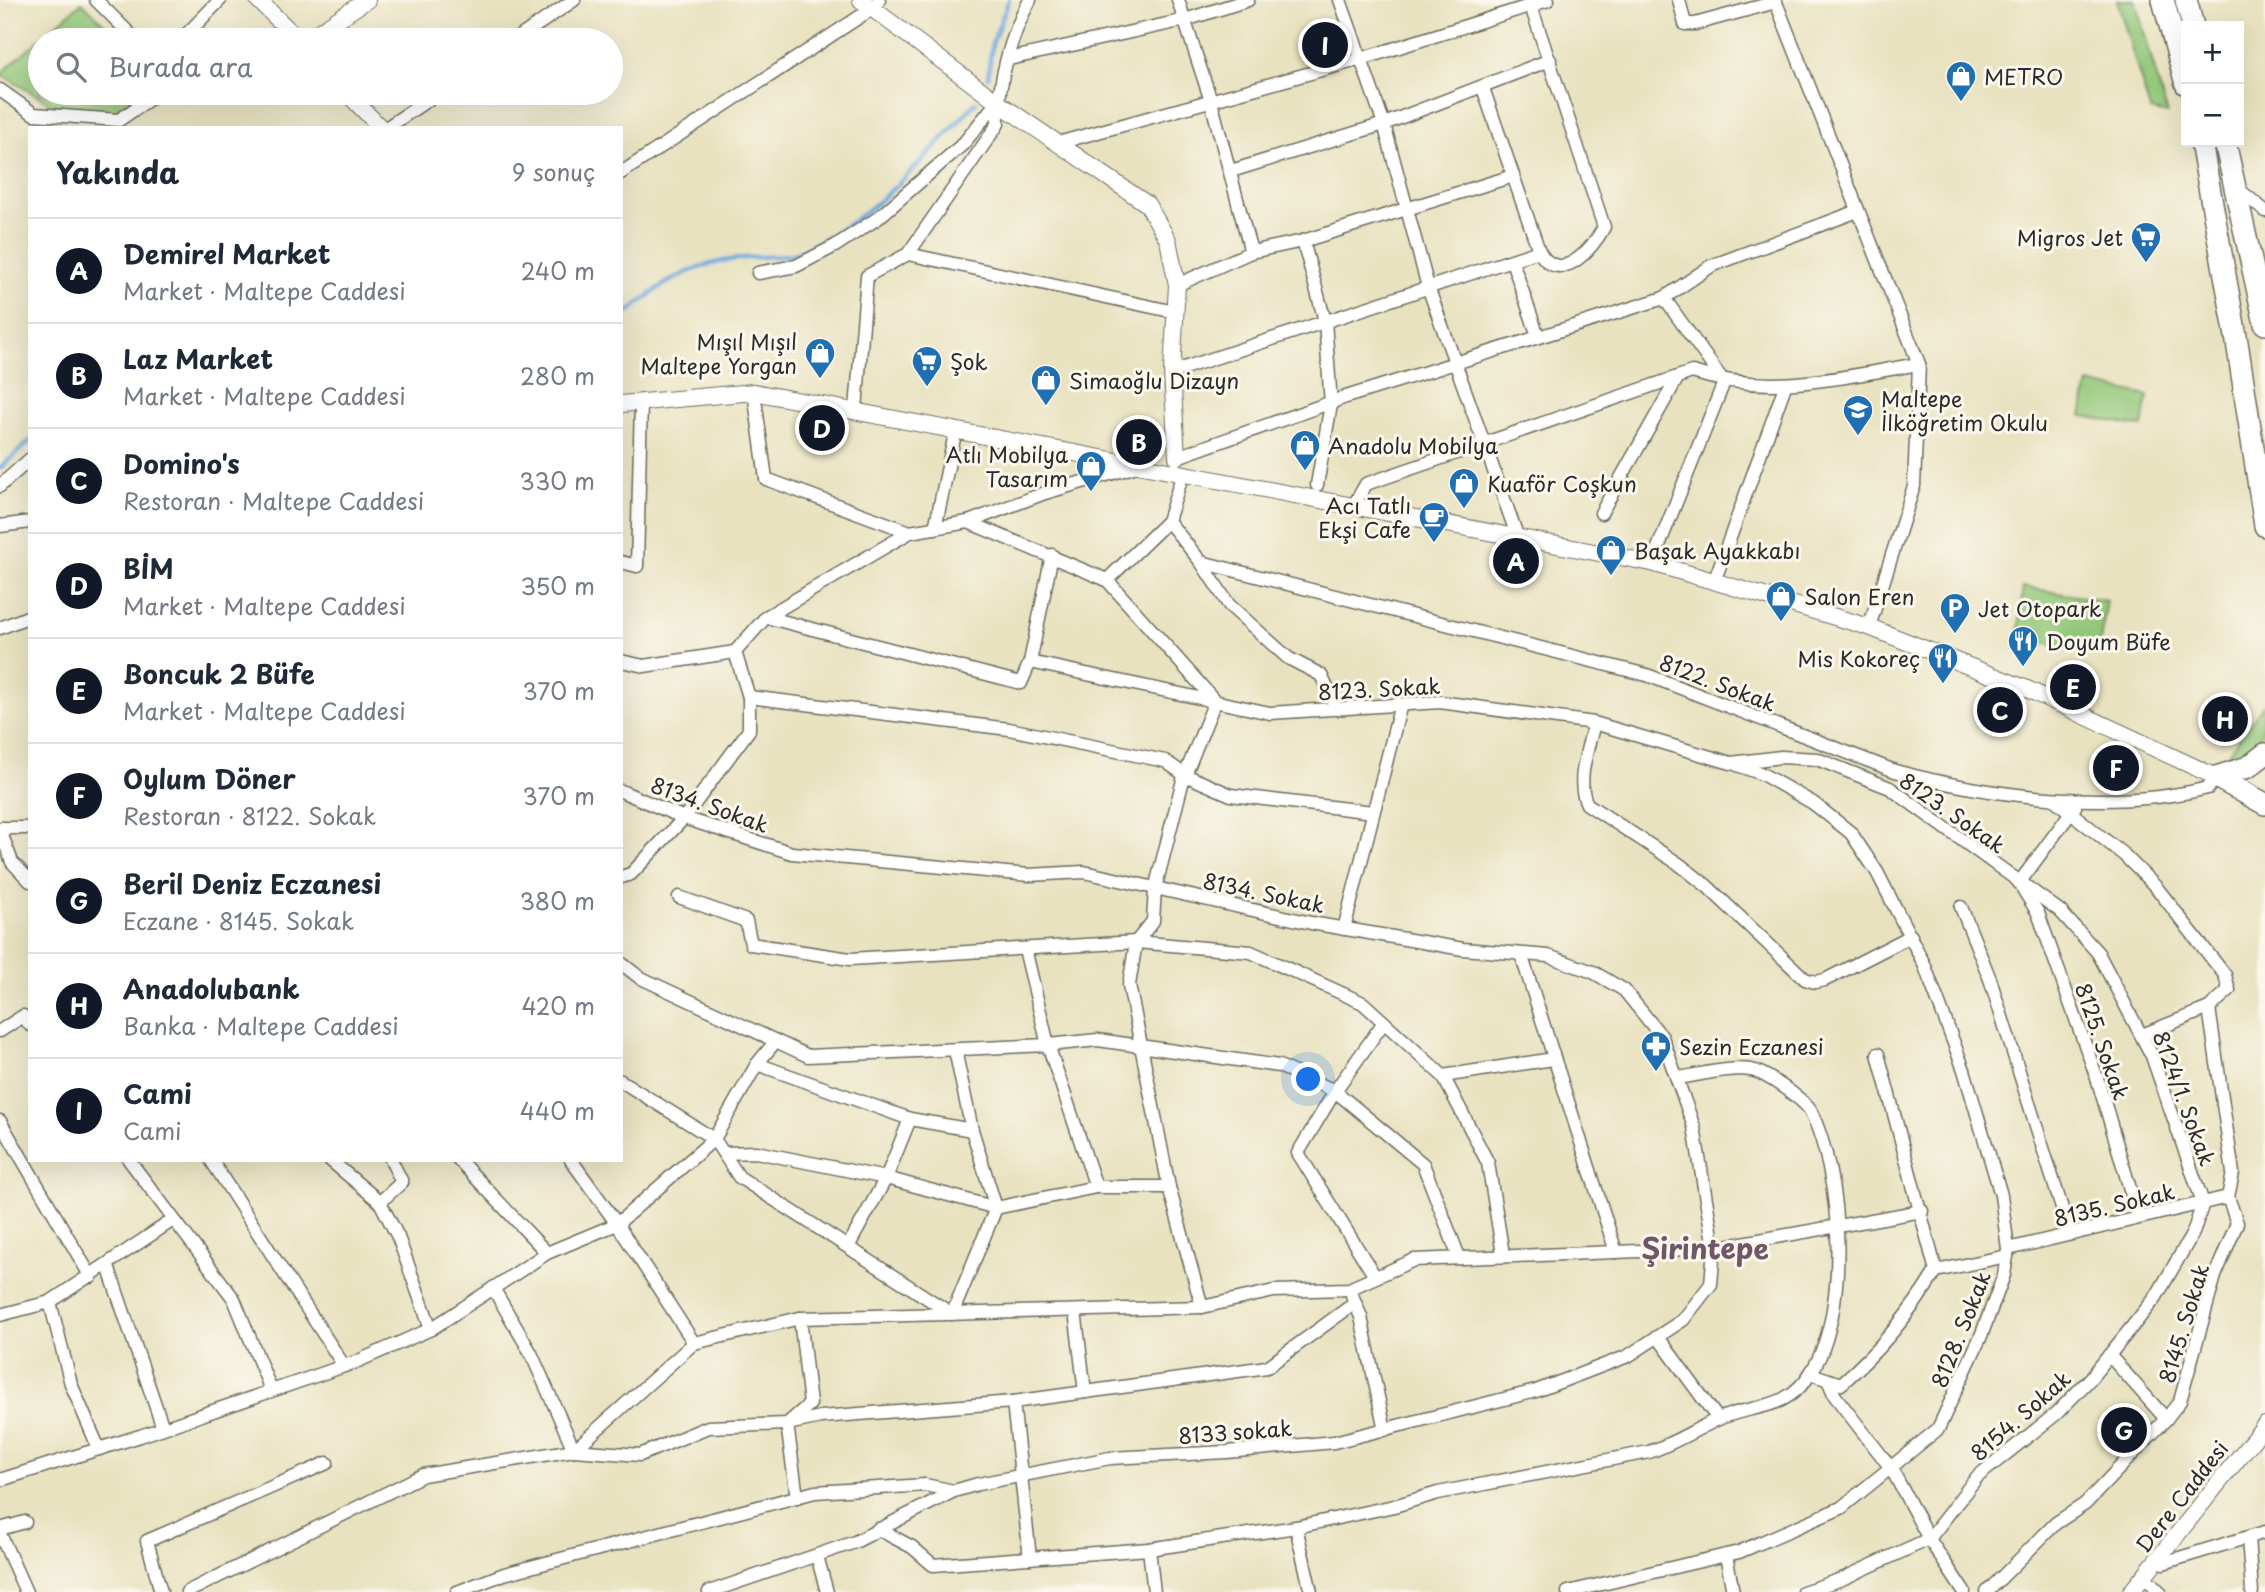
<!DOCTYPE html>
<html lang="tr">
<head>
<meta charset="utf-8">
<style>
	body { margin:0; font-family:"Playpen Sans",sans-serif; background:#f2f2f3; color:#1f2937 }
	.controls { position:absolute; right:21px; top:21px; display:grid; overflow:hidden; border-radius:0px; box-shadow:0 7px 28px #0002 }
	.controls button { width:63px; height:63px; display:grid; place-items:center; padding:0; border:0; border-bottom:2px solid #e0e1e3; background:#fff; color:#1f2937; font:35px sans-serif }
	.you { position:absolute; left:1309px; top:1080px; width:24px; height:24px; margin:-18px; border:5px solid #fff; border-radius:50%; background:#1a73e8; box-shadow:0 0 0 10px #1a73e833 }
	.badge { display:grid; place-items:center; width:46px; height:46px; border-radius:50%; background:#111827; color:#fff; font-size:23px; font-weight:700 }
	.pin { position:absolute; translate:-50% -50%; border:4px solid #fff; box-shadow:0 2px 7px #0006 }
	.list { margin:0; padding:0; list-style:none }
	h2 { display:flex; justify-content:space-between; align-items:center; height:91px; margin:0; padding:0 28px; font-size:30px }
	h2 small { font-size:23px; font-weight:400; color:#747a83 }
	.list li { display:grid; grid-template-columns:46px 1fr auto; gap:21px; align-items:center; box-sizing:border-box; height:105px; padding:0 28px; border-top:2px solid #e0e1e3 }
	.list b { display:block; font-size:26px; white-space:nowrap }
	.list p { margin:0; font-size:23px; white-space:nowrap; color:#747a83 }
	.list em { font-size:23px; font-style:normal; color:#747a83 }
	.icon { flex:none; width:38px; height:38px; fill:none; stroke:currentColor; stroke-width:2; stroke-linecap:round; stroke-linejoin:round }
	.map { position:relative; flex:none; width:2265px; height:1592px; overflow:hidden }
	.search { position:absolute; background:#fff; box-shadow:0 7px 28px #0002; left:28px; top:28px; width:595px; height:77px; display:flex; align-items:center; gap:18px; box-sizing:border-box; padding:0 24px; border-radius:38px; color:#747a83; font-size:26px }
	.panel { position:absolute; background:#fff; box-shadow:0 7px 28px #0002; left:28px; top:126px; width:595px; height:1036px; border-radius:0px }
	.map>svg:first-child { display:block }
</style>
</head>
<body>
<div class="map">
<svg width="2265" height="1592" viewBox="0 0 2265 1592">
	<rect width="100%" height="100%" fill="#fbf7ec"/>
	<filter id="ink" filterUnits="userSpaceOnUse"><feTurbulence type="fractalNoise" baseFrequency=".0143" numOctaves="2"/><feDisplacementMap in="SourceGraphic" scale="14" xChannelSelector="R" yChannelSelector="G"/><feConvolveMatrix kernelMatrix="1 2 1 2 8 2 1 2 1" color-interpolation-filters="sRGB"/></filter>
	<filter id="wash" filterUnits="userSpaceOnUse"><feTurbulence type="fractalNoise" baseFrequency=".00686" numOctaves="4" result="noise"/><feDisplacementMap in="SourceGraphic" scale="28" xChannelSelector="R" yChannelSelector="G"/><feGaussianBlur stdDeviation="1.57" result="paint"/><feColorMatrix in="noise" values="0 0 0 0 0 0 0 0 0 0 0 0 0 0 0 0 0 1.4 0 .05"/><feComposite in="paint" operator="in"/></filter>
	<g filter="url(#wash)">
		<rect width="100%" height="100%" fill="#e8e2c0"/>
		<g fill="#93c778" stroke="#5f7952" stroke-width="2">
			<polygon points="2117,0 2135,0 2167,114 2150,110"/>
			<polygon points="82,2 120,40 40,40 40,93 140,93 115,113 65,112 0,74"/>
			<polygon points="2088,383 2148,396 2142,427 2082,416"/>
			<polygon points="2023,587 2107,601 2098,652 2018,638"/>
			<path d="M2263 705C2265 735 2260 760 2225 758Z"/>
		</g>
		<g fill="none" stroke-linecap="round" stroke-linejoin="round">
			<g stroke="#6ea8de" stroke-width="4.5">
				<polyline points="988,77 992,44 1009,0"/>
				<path d="M621 319C660 283 690 264 743 258 761 256 786 258 802 251 872 220 925 158 976 102"/>
				<polyline points="0,468 30,441"/>
			</g>
		</g>
	</g>
	<g filter="url(#ink)">
		<g fill="none" stroke-linecap="round" stroke-linejoin="round">
			<g stroke="#6d6b5f" stroke-width="15">
				<g id="minor">
					<polyline points="96,0 136,40"/>
					<polyline points="1178,0 1211,101 1251,252 1303,241 1513,176"/>
					<polyline points="1340,0 1384,124 1428,287 1518,538"/>
					<path d="M1529 0 1604 227C1592 250 1559 287 1539 251"/>
					<polyline points="1679,0 1685,24 1695,24 1776,2"/>
					<polyline points="1775,0 1919,364 1914,486 1869,627"/>
					<polyline points="181,40 220,0"/>
					<polyline points="269,40 286,27"/>
					<polyline points="515,40 574,0"/>
					<polyline points="1009,59 1185,20 1248,0"/>
					<polyline points="0,90 34,114 119,120 158,93"/>
					<polyline points="386,128 438,93"/>
					<polyline points="1058,143 1361,59 1548,0"/>
					<polyline points="1231,171 1384,124 1550,60"/>
					<polyline points="621,173 873,8 879,0"/>
					<polyline points="2238,189 2265,211"/>
					<polyline points="1303,241 1325,321 1331,404 1317,485"/>
					<path d="M908 254 998 124C997 85 1011 34 1030 0"/>
					<polyline points="1512,261 1538,336"/>
					<polyline points="758,273 796,266 835,246 878,218 963,144 997,102"/>
					<polyline points="1177,285 1251,252 1249,244"/>
					<polyline points="1172,372 1539,251 1483,88"/>
					<polyline points="754,392 766,479 910,532"/>
					<polyline points="856,409 867,276 908,254 1175,312"/>
					<polyline points="1177,457 1346,397 1664,298"/>
					<polyline points="1183,473 1168,521 1107,580 1215,701 1183,780 1155,889 1153,921 1136,942 1129,985 1169,1187 1202,1307"/>
					<polyline points="0,486 30,459"/>
					<path d="M1354 505 1366 484 1692 372C1769 397 1841 377 1919 364"/>
					<polyline points="1601,513 1678,377"/>
					<polyline points="1168,521 1201,562 1229,605 1288,658 1321,675 1337,709"/>
					<polyline points="968,522 1107,580"/>
					<polyline points="0,526 30,522"/>
					<polyline points="935,528 956,429"/>
					<polyline points="621,562 637,566 641,401"/>
					<path d="M1201 562 1647 675 1895 771C1993 797 2110 812 2208 788L2216 777"/>
					<polyline points="1652,563 1724,382 1664,298 1711,266 1858,211"/>
					<polyline points="1714,582 1785,386"/>
					<polyline points="766,617 1021,683 1030,662 1270,713 1440,702 1594,723 1731,763 1781,757 1817,759 1890,788 2060,911 2098,953 2152,1056 2203,1203 2193,1233 2156,1297 2090,1379 2056,1414 1977,1477 1929,1539 1842,1579 1803,1592"/>
					<polyline points="0,628 30,616"/>
					<polyline points="621,661 644,666 735,652"/>
					<polyline points="1030,662 1052,555"/>
					<polyline points="749,697 1009,729 1165,761 1185,775 1231,795 1373,812"/>
					<path d="M1594 723C1589 746 1575 781 1587 804L1679 864 1707 886 1805 979 1815 982 1825 980 1911 936"/>
					<polyline points="621,791 684,818 792,853 1029,875 1084,872 1311,923 1463,949 1548,956 1593,972 1624,990 1662,1037 1694,1127 1714,1248 1711,1284 1683,1320 1628,1356 1536,1391 1334,1442 1227,1452 1110,1458 978,1484 954,1491 855,1542 709,1592"/>
					<polyline points="0,828 30,828"/>
					<polyline points="0,830 12,862 30,881"/>
					<polyline points="621,877 631,874 684,818 749,730 749,697 735,652 766,617 910,532 968,522 1045,493 1137,466"/>
					<polyline points="2019,883 2075,807"/>
					<polyline points="2023,889 2038,913 2098,1081 2138,1216"/>
					<polyline points="679,897 746,921 751,944 850,959 1136,942 1251,952 1363,1003 1443,1076 1488,1163 1503,1254"/>
					<polyline points="1961,907 1990,979 2070,1234"/>
					<polyline points="1344,929 1401,704"/>
					<polyline points="1025,949 1048,1045 1096,1187"/>
					<polyline points="1521,954 1616,1252"/>
					<polyline points="621,963 639,977 808,1056 1048,1045 1098,1040 1279,1066 1335,1091 1423,1164 1459,1257"/>
					<polyline points="0,1031 23,1016 30,1025"/>
					<polyline points="2142,1035 2209,1008"/>
					<polyline points="757,1064 910,1119 972,1130"/>
					<polyline points="1443,1076 1553,1059"/>
					<polyline points="621,1081 714,1139 739,1177 952,1314 996,1208 972,1130 955,1050"/>
					<polyline points="0,1121 91,1277"/>
					<polyline points="726,1153 756,1152 886,1178 996,1208 1096,1187 1169,1187"/>
					<polyline points="129,1160 234,1299 271,1390"/>
					<polyline points="211,1160 344,1366"/>
					<polyline points="330,1160 380,1202 398,1237 431,1329"/>
					<polyline points="459,1160 547,1253"/>
					<polyline points="571,1160 617,1224 714,1139 757,1064 775,1042"/>
					<polyline points="380,1202 402,1182 391,1160"/>
					<polyline points="849,1245 886,1178 910,1119"/>
					<polyline points="2008,1249 2228,1197"/>
					<polyline points="108,1266 163,1428"/>
					<polyline points="1936,1271 2007,1256"/>
					<polyline points="1374,1275 1298,1153 1335,1091 1384,1022"/>
					<polyline points="493,1288 531,1353 574,1450 640,1455 708,1427 787,1424 810,1404 800,1318"/>
					<polyline points="1352,1295 1361,1317 1385,1430"/>
					<polyline points="50,1302 71,1384 99,1449"/>
					<polyline points="1075,1311 1085,1392"/>
					<polyline points="0,1315 50,1302 173,1220"/>
					<polyline points="1658,1337 1718,1419"/>
					<polyline points="2109,1355 2166,1419"/>
					<path d="M1812 1371 1817 1376 1841 1384C1879 1351 1910 1314 1936 1271L1878 1054"/>
					<polyline points="1828,1380 1835,1396 1891,1468 1929,1539 1964,1592"/>
					<polyline points="1013,1402 1030,1558"/>
					<polyline points="0,1480 140,1436 356,1362 431,1329 547,1253 617,1224 694,1343"/>
					<polyline points="797,1497 787,1424 821,1417 1013,1402 1267,1367 1355,1303"/>
					<polyline points="1296,1527 1311,1592"/>
					<polyline points="0,1529 25,1522"/>
					<path d="M878 1529 912 1547 933 1565 1149 1549 1296 1527 1394 1506 1438 1493 1649 1452C1673 1444 1693 1431 1716 1420 1751 1403 1786 1414 1812 1371 1850 1310 1842 1175 1811 1112 1805 1100 1764 1072 1751 1070 1727 1067 1700 1075 1677 1078"/>
					<polyline points="0,1534 26,1592"/>
					<polyline points="2248,1537 2252,1592"/>
					<polyline points="1149,1549 1154,1592"/>
					<polyline points="1726,1555 1733,1592"/>
					<polyline points="817,1556 827,1592"/>
					<polyline points="2163,1563 2265,1532"/>
					<polyline points="2144,1576 2160,1592"/>
					<polyline points="161,1592 147,1541 327,1463"/>
					<polyline points="187,1592 423,1475 574,1450 694,1343 800,1318 1202,1307 1274,1291 1349,1289 1414,1260 1714,1248 1922,1211"/>
					<polyline points="457,1592 504,1574 815,1492 925,1485 954,1491"/>
					<polyline points="1568,1592 1739,1552 1841,1508 1938,1429 1981,1336 2004,1275 2008,1249 2001,1195 1964,1070 1924,964 1877,872 1851,833 1813,803 1762,774 1735,764"/>
					<polyline points="1987,1592 2056,1523 2085,1504 2166,1419 2180,1401 2215,1276 2237,1223 2228,1197 2233,1173 2209,1008 2229,990 2225,975 2156,887 2124,855 2055,800"/>
				</g>
			</g>
			<g stroke="#6d6b5f" stroke-width="18">
				<g id="tertiary">
					<polyline points="258,0 299,40"/>
					<polyline points="861,0 997,102 1147,204 1168,240 1177,285 1172,372 1177,457"/>
					<polyline points="306,40 367,0"/>
					<polyline points="347,93 381,128"/>
					<polyline points="621,404 754,392 1652,563 1869,627 2027,689 2216,777"/>
					<polyline points="2131,1592 2265,1425"/>
				</g>
			</g>
			<g stroke="#6d6b5f" stroke-width="24">
				<g id="trunk">
					<polyline points="2163,0 2186,84"/>
					<polyline points="2186,0 2193,26"/>
					<polyline points="2201,142 2237,342 2265,526"/>
					<polyline points="2225,142 2265,324"/>
					<polyline points="2216,777 2265,804"/>
					<polyline points="2216,777 2248,767 2265,754"/>
				</g>
			</g>
			<use href="#minor" stroke="#fff" stroke-width="12"/>
			<use href="#tertiary" stroke="#fff" stroke-width="16"/>
			<use href="#trunk" stroke="#fff" stroke-width="21"/>
		</g>
	</g>
	<defs>
		<g id="shop-pin" transform="scale(1.575)"><path d="M0 17L-7.5 6A9.5 9.5 0 1 1 7.5 6Z" fill="#1f6fb2" stroke="#fbf7ec"/><path d="M-5-2.5h2.3a2.7 3.5 0 0 1 5.4 0H5L5.5 6h-11ZM-1.5-2.5h3a1.5 2.3 0 0 0-3 0Z" fill="#fff"/></g>
		<g id="supermarket-pin" transform="scale(1.575)"><path d="M0 17L-7.5 6A9.5 9.5 0 1 1 7.5 6Z" fill="#1f6fb2" stroke="#fbf7ec"/><path d="M-6-5.5h2.5l.6 2H6L4.5 2H-2.5L-4.4-4H-6ZM-1.5 3.2a1.3 1.3 0 1 0 .1 0ZM3 3.2a1.3 1.3 0 1 0 .1 0Z" fill="#fff"/></g>
		<g id="school-pin" transform="scale(1.575)"><path d="M0 17L-7.5 6A9.5 9.5 0 1 1 7.5 6Z" fill="#1f6fb2" stroke="#fbf7ec"/><path d="M0-5L7-2L0 1L-7-2ZM-4 1L0 2.5L4 1V4Q0 6-4 4Z" fill="#fff"/></g>
		<g id="cafe-pin" transform="scale(1.575)"><path d="M0 17L-7.5 6A9.5 9.5 0 1 1 7.5 6Z" fill="#1f6fb2" stroke="#fbf7ec"/><path d="M-5.5-4.5H6V0H3Q3 3.5 0 3.5H-2.5Q-5.5 3.5-5.5 0ZM3-3.2v2h1.7v-2ZM-6 4.5H4V6H-6Z" fill="#fff"/></g>
		<g id="parking-pin" transform="scale(1.575)"><path d="M0 17L-7.5 6A9.5 9.5 0 1 1 7.5 6Z" fill="#1f6fb2" stroke="#fbf7ec"/><path d="M-3.5-5.5H1a3.5 3.5 0 0 1 0 7H-1V5.5H-3.5ZM-1-3.4V-.6H.8a1.4 1.4 0 0 0 0-2.8Z" fill="#fff"/></g>
		<g id="restaurant-pin" transform="scale(1.575)"><path d="M0 17L-7.5 6A9.5 9.5 0 1 1 7.5 6Z" fill="#1f6fb2" stroke="#fbf7ec"/><path d="M-5-6h1v4h1v-4h1v4h1v-4h1v5L-1.5 .5V6h-2V.5L-5-1ZM5-6V6H3V1.5H1.5Q1.5-4 5-6Z" fill="#fff"/></g>
		<g id="pharmacy-pin" transform="scale(1.575)"><path d="M0 17L-7.5 6A9.5 9.5 0 1 1 7.5 6Z" fill="#1f6fb2" stroke="#fbf7ec"/><path d="M-2-6h4v4h4v4h-4v4h-4v-4h-4v-4h4Z" fill="#fff"/></g>
	</defs>
	<g fill-rule="evenodd">
		<use href="#shop-pin" x="1961" y="76"/>
		<use href="#supermarket-pin" x="2146" y="237"/>
		<use href="#shop-pin" x="820" y="353"/>
		<use href="#supermarket-pin" x="927" y="361"/>
		<use href="#shop-pin" x="1046" y="380"/>
		<use href="#school-pin" x="1858" y="410"/>
		<use href="#shop-pin" x="1305" y="445"/>
		<use href="#shop-pin" x="1091" y="466"/>
		<use href="#shop-pin" x="1464" y="483"/>
		<use href="#cafe-pin" x="1434" y="517"/>
		<use href="#shop-pin" x="1611" y="550"/>
		<use href="#shop-pin" x="1781" y="596"/>
		<use href="#parking-pin" x="1955" y="608"/>
		<use href="#restaurant-pin" x="2023" y="641"/>
		<use href="#restaurant-pin" x="1943" y="658"/>
		<use href="#pharmacy-pin" x="1656" y="1046"/>
	</g>
	<g text-anchor="middle" dominant-baseline="central" stroke-width="6" stroke-linejoin="round" paint-order="stroke">
		<g font-size="21" fill="#2b2b2b" stroke="#fbf7ec" text-anchor="start">
			<text x="1984" y="76">METRO</text>
			<text x="2123" y="237" text-anchor="end">Migros Jet</text>
			<text x="797" y="341" text-anchor="end">Mışıl Mışıl<tspan x="797" dy="24">Maltepe Yorgan</tspan></text>
			<text x="950" y="361">Şok</text>
			<text x="1069" y="380">Simaoğlu Dizayn</text>
			<text x="1881" y="398">Maltepe<tspan x="1881" dy="24">İlköğretim Okulu</tspan></text>
			<text x="1328" y="445">Anadolu Mobilya</text>
			<text x="1068" y="454" text-anchor="end">Atlı Mobilya<tspan x="1068" dy="24">Tasarım</tspan></text>
			<text x="1487" y="483">Kuaför Coşkun</text>
			<text x="1411" y="505" text-anchor="end">Acı Tatlı<tspan x="1411" dy="24">Ekşi Cafe</tspan></text>
			<text x="1634" y="550">Başak Ayakkabı</text>
			<text x="1804" y="596">Salon Eren</text>
			<text x="1978" y="608">Jet Otopark</text>
			<text x="2046" y="641">Doyum Büfe</text>
			<text x="1920" y="658" text-anchor="end">Mis Kokoreç</text>
			<text x="1679" y="1046">Sezin Eczanesi</text>
		</g>
		<g font-size="21" fill="#2b2b2b" stroke="#fbf7ec">
			<text transform="translate(1718 682) rotate(21)">8122. Sokak</text>
			<text transform="translate(1379 688) rotate(-3)">8123. Sokak</text>
			<text transform="translate(710 804) rotate(20)">8134. Sokak</text>
			<text transform="translate(1953 812) rotate(35)">8123. Sokak</text>
			<text transform="translate(1264 892) rotate(12)">8134. Sokak</text>
			<text transform="translate(2103 1041) rotate(71)">8125. Sokak</text>
			<text transform="translate(2185 1098) rotate(70)">8124/1. Sokak</text>
			<text transform="translate(2114 1204) rotate(-13)">8135. Sokak</text>
			<text transform="translate(2183 1323) rotate(-73)">8145. Sokak</text>
			<text transform="translate(1960 1329) rotate(-68)">8128. Sokak</text>
			<text transform="translate(2020 1415) rotate(-41)">8154. Sokak</text>
			<text transform="translate(1235 1431) rotate(-4)">8133 sokak</text>
			<text transform="translate(2181 1496) rotate(-52)">Dere Caddesi</text>
		</g>
		<g font-size="28" font-weight="bold" fill="#6f5768" stroke="#fbf7ec">
			<text x="1705" y="1247">Şirintepe</text>
		</g>
	</g>
</svg>
<div class="controls">
<button>+</button>
<button>−</button>
</div>
<div class="you"></div>
<div class="pin badge" style="left:1516px;top:561px">A</div>
<div class="pin badge" style="left:1139px;top:442px">B</div>
<div class="pin badge" style="left:2000px;top:710px">C</div>
<div class="pin badge" style="left:822px;top:428px">D</div>
<div class="pin badge" style="left:2073px;top:687px">E</div>
<div class="pin badge" style="left:2116px;top:768px">F</div>
<div class="pin badge" style="left:2124px;top:1430px">G</div>
<div class="pin badge" style="left:2225px;top:719px">H</div>
<div class="pin badge" style="left:1325px;top:45px">I</div>
<div class="search"><svg class="icon" aria-label="search" viewBox="0 0 24 24"><circle cx="10" cy="10" r="6"/><path d="M15 15l6 6"/></svg>Burada ara</div>
<section class="panel">
<h2>Yakında<small>9 sonuç</small></h2>
<ul class="list">
<li><span class="badge">A</span><div><b>Demirel Market</b><p>Market · Maltepe Caddesi</p></div><em>240 m</em></li>
<li><span class="badge">B</span><div><b>Laz Market</b><p>Market · Maltepe Caddesi</p></div><em>280 m</em></li>
<li><span class="badge">C</span><div><b>Domino's</b><p>Restoran · Maltepe Caddesi</p></div><em>330 m</em></li>
<li><span class="badge">D</span><div><b>BİM</b><p>Market · Maltepe Caddesi</p></div><em>350 m</em></li>
<li><span class="badge">E</span><div><b>Boncuk 2 Büfe</b><p>Market · Maltepe Caddesi</p></div><em>370 m</em></li>
<li><span class="badge">F</span><div><b>Oylum Döner</b><p>Restoran · 8122. Sokak</p></div><em>370 m</em></li>
<li><span class="badge">G</span><div><b>Beril Deniz Eczanesi</b><p>Eczane · 8145. Sokak</p></div><em>380 m</em></li>
<li><span class="badge">H</span><div><b>Anadolubank</b><p>Banka · Maltepe Caddesi</p></div><em>420 m</em></li>
<li><span class="badge">I</span><div><b>Cami</b><p>Cami</p></div><em>440 m</em></li>
</ul>
</section>
</div>
</body>
</html>
